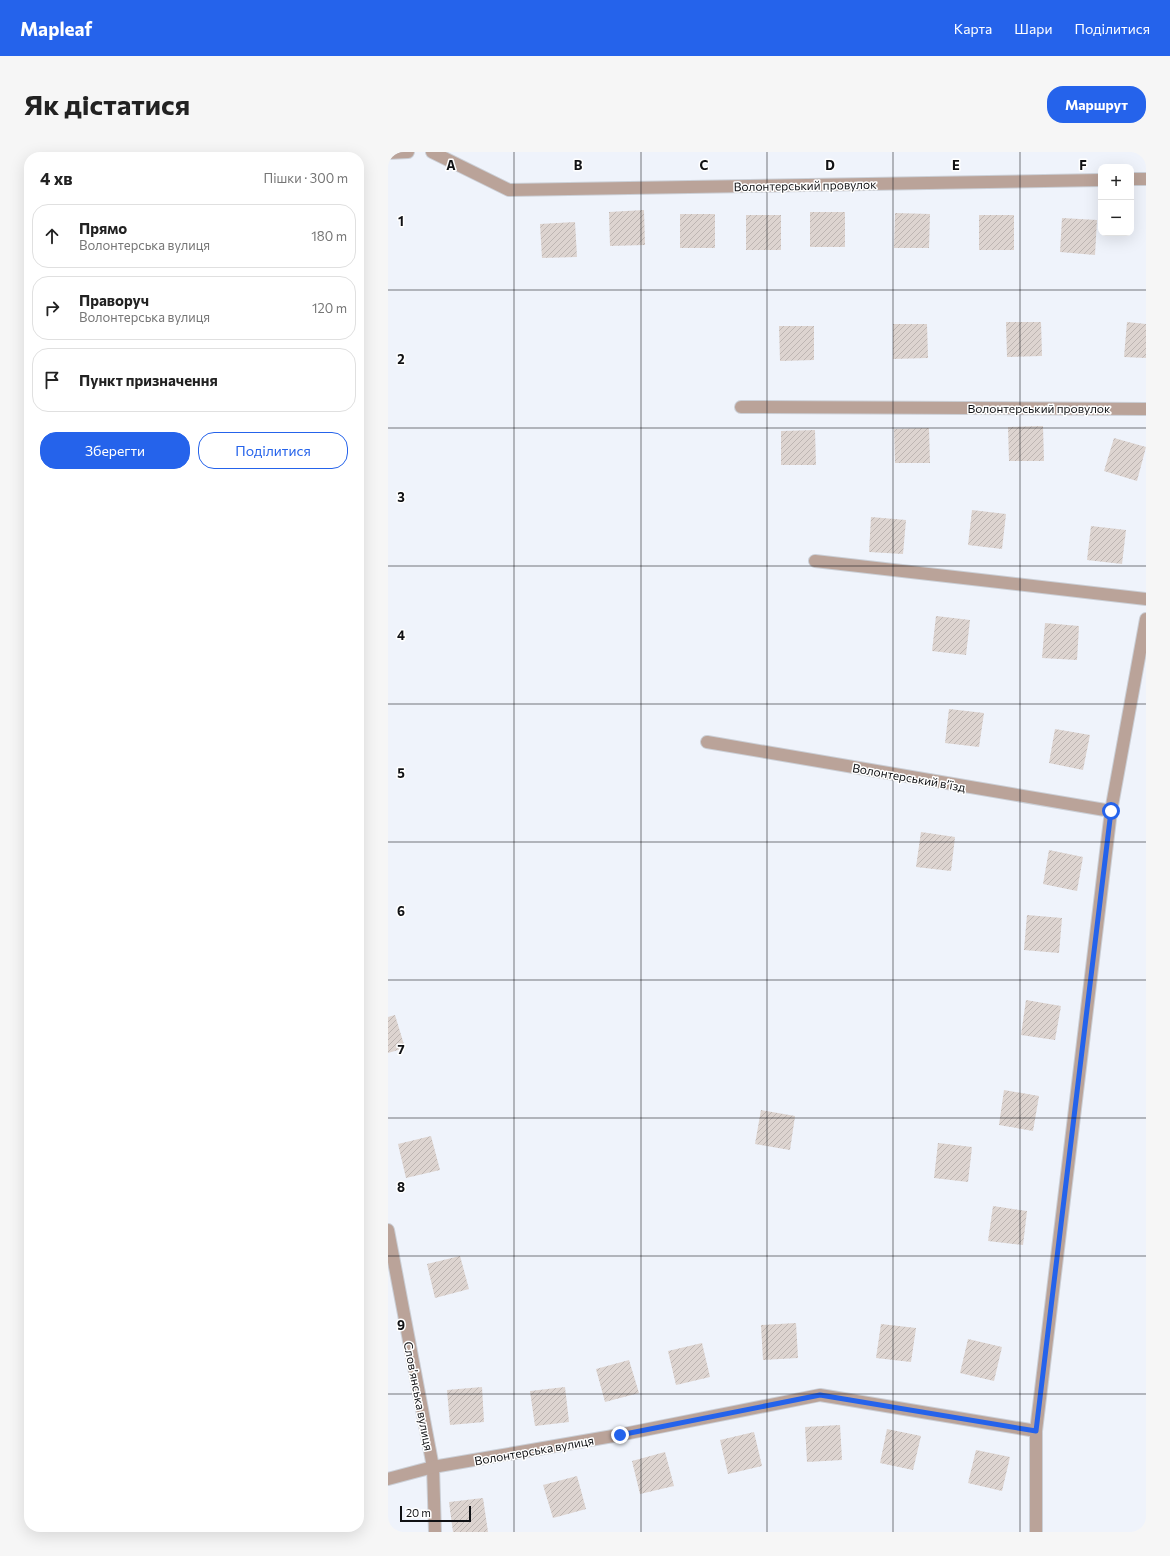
<!DOCTYPE html>
<html lang="uk">
<head>
<meta charset="utf-8">
<style>
	body { margin:0; font-family:Commissioner,sans-serif; background:#f6f6f6; color:#222 }
	.controls { position:absolute; right:12px; top:12px; display:grid; overflow:hidden; border-radius:8px; box-shadow:0 4px 16px #0002 }
	.controls button { width:36px; height:36px; display:grid; place-items:center; padding:0; border:0; border-bottom:1px solid #e0e0e0; background:#fff; color:#222; font:20px sans-serif }
	.scale { position:absolute; left:12px; bottom:10px; width:71px; box-sizing:border-box; padding-left:4px; border:2px solid #101114; border-top:0; font-size:11px; line-height:14px; white-space:nowrap; color:#101114; -webkit-text-stroke:3px #fff; paint-order:stroke }
	.stop { position:absolute; width:12px; height:12px; margin:-9px; border:3px solid #2563eb; border-radius:50%; background:#fff }
	.stop.end { background:#2563eb; border-color:#fff; box-shadow:0 1px 4px #0008 }
	.list { margin:0; padding:0; list-style:none }
	h2 { display:flex; justify-content:space-between; align-items:center; height:52px; margin:0; padding:0 16px; font-size:17px }
	h2 small { font-size:13px; font-weight:400; color:#767676 }
	.list li { display:grid; grid-template-columns:26px 1fr auto; gap:12px; align-items:center; box-sizing:border-box; height:64px; margin:0 8px 8px; padding:0 8px; border:1px solid #e0e0e0; border-radius:16px }
	.list b { display:block; font-size:15px; white-space:nowrap }
	.list p { margin:0; font-size:13px; white-space:nowrap; color:#767676 }
	.list em { font-size:13px; font-style:normal; color:#767676 }
	.actions { display:flex; gap:8px; padding:12px 16px }
	.actions a { flex:1; padding:9px 0; border:1px solid #2563eb; border-radius:16px; text-align:center; font-size:14px; color:#2563eb }
	.actions .main { background:#2563eb; color:#fff }
	.icon { flex:none; width:22px; height:22px; fill:none; stroke:currentColor; stroke-width:2; stroke-linecap:round; stroke-linejoin:round }
	.map { position:relative; flex:none; width:758px; height:1380px; overflow:hidden; border-radius:16px }
	header { display:flex; align-items:center; gap:24px; box-sizing:border-box; height:56px; padding:0 20px; background:#2563eb; color:#fff }
	header strong { font-size:19px }
	nav { display:flex; gap:22px; margin-inline-start:auto; font-size:14px }
	.intro { display:flex; align-items:center; justify-content:space-between; box-sizing:border-box; height:96px; padding:0 24px }
	h1 { margin:0; font-size:28px }
	.button { padding:10px 18px; border-radius:16px; background:#2563eb; color:#fff; font-size:14px; font-weight:700 }
	main { display:flex; gap:24px; padding:0 24px }
	aside { flex:1; background:#fff; border-radius:16px; box-shadow:0 4px 16px #0002 }
	.map>svg:first-child { display:block }
</style>
</head>
<body>
<header>
<strong>Mapleaf</strong>
<nav><a>Карта</a><a>Шари</a><a>Поділитися</a></nav>
</header>
<div class="intro"><h1>Як дістатися</h1><a class="button">Маршрут</a></div>
<main>
<aside>
<h2>4 хв<small>Пішки · 300 m</small></h2>
<ul class="list">
<li><svg class="icon" aria-label="ahead" viewBox="0 0 24 24"><path d="M12 20V5M6 11l6-6 6 6"/></svg><div><b>Прямо</b><p>Волонтерська вулиця</p></div><em>180 m</em></li>
<li><svg class="icon" aria-label="right" viewBox="0 0 24 24"><path d="M7 20v-9h11M14 6l5 5-5 5"/></svg><div><b>Праворуч</b><p>Волонтерська вулиця</p></div><em>120 m</em></li>
<li><svg class="icon" aria-label="arrive" viewBox="0 0 24 24"><path d="M6 21V4h12l-3 4 3 4H6"/></svg><div><b>Пункт призначення</b></div></li>
</ul>
<div class="actions"><a class="main">Зберегти</a><a>Поділитися</a></div>
</aside>
<div class="map">
<svg width="758" height="1380" viewBox="0 0 758 1380">
	<defs>
		<pattern id="building-hatch" width="6" height="6" patternUnits="userSpaceOnUse"><rect width="6" height="6" fill="#ddd4d0"/><path d="M-1 1l2-2M0 6l6-6M5 7l2-2" fill="none" stroke="#bdb5b2"/></pattern>
	</defs>
	<rect width="100%" height="100%" fill="#eff3fb"/>
	<g fill="url(#building-hatch)">
		<polygon points="256,58 257,93 222,94 221,60"/>
		<rect x="422" y="60" width="35" height="35"/>
		<polygon points="507,61 542,62 541,96 506,96"/>
		<rect x="292" y="62" width="35" height="34"/>
		<rect x="358" y="63" width="35" height="35"/>
		<rect x="591" y="63" width="35" height="35"/>
		<polygon points="674,66 709,68 707,103 672,100"/>
		<polygon points="187,70 189,105 154,106 152,72"/>
		<polygon points="618,170 653,170 654,204 619,205"/>
		<polygon points="739,170 758,172 758,206 736,205"/>
		<polygon points="505,172 539,172 540,206 505,207"/>
		<polygon points="391,174 426,174 426,208 392,209"/>
		<polygon points="655,274 656,309 621,309 620,275"/>
		<polygon points="541,276 542,311 507,311 506,277"/>
		<polygon points="427,278 428,313 393,313 393,279"/>
		<polygon points="726,286 758,295 749,329 716,319"/>
		<polygon points="584,358 618,362 614,397 580,393"/>
		<polygon points="483,365 518,368 515,402 481,400"/>
		<polygon points="703,374 738,378 734,412 699,408"/>
		<polygon points="548,464 582,468 578,503 544,499"/>
		<polygon points="657,471 691,474 689,508 654,506"/>
		<polygon points="561,557 596,561 591,595 557,591"/>
		<polygon points="667,577 702,583 695,618 661,611"/>
		<polygon points="533,680 567,685 563,719 528,715"/>
		<polygon points="661,698 695,705 689,739 655,732"/>
		<polygon points="639,763 674,766 671,801 636,798"/>
		<polygon points="638,848 673,854 667,888 633,883"/>
		<polygon points="7,863 17,896 0,901 0,865"/>
		<polygon points="616,938 651,944 645,979 611,973"/>
		<polygon points="373,958 407,964 402,998 367,992"/>
		<polygon points="43,984 52,1018 18,1026 10,992"/>
		<polygon points="550,991 584,995 580,1030 546,1026"/>
		<polygon points="605,1054 639,1059 635,1093 600,1089"/>
		<polygon points="72,1104 81,1137 47,1146 39,1112"/>
		<polygon points="408,1171 410,1206 375,1208 373,1173"/>
		<polygon points="493,1172 528,1176 523,1210 488,1206"/>
		<polygon points="580,1187 614,1195 606,1229 572,1221"/>
		<polygon points="314,1191 322,1225 288,1233 280,1199"/>
		<polygon points="241,1208 251,1241 217,1250 208,1217"/>
		<polygon points="94,1235 96,1270 62,1273 59,1238"/>
		<polygon points="177,1235 181,1270 147,1274 142,1239"/>
		<polygon points="452,1273 454,1308 419,1310 417,1275"/>
		<polygon points="499,1277 533,1284 525,1318 492,1311"/>
		<polygon points="366,1280 374,1314 340,1322 332,1288"/>
		<polygon points="588,1298 622,1305 614,1339 580,1331"/>
		<polygon points="277,1300 286,1334 252,1342 244,1309"/>
		<polygon points="189,1324 198,1357 165,1366 155,1333"/>
		<polygon points="95,1346 100,1380 65,1380 61,1350"/>
	</g>
	<g fill="none" stroke-linecap="round" stroke-linejoin="round">
		<g stroke="#cbcfd6" stroke-width="14">
			<g id="minor">
				<polyline points="44,0 121,38 713,28"/>
				<polyline points="0,1 20,0"/>
				<polyline points="743,27 758,27"/>
				<polyline points="353,255 758,257"/>
				<polyline points="427,409 758,447"/>
				<polyline points="319,590 723,659"/>
				<polyline points="0,1078 45,1315 47,1380"/>
				<polyline points="648,1279 648,1380"/>
				<polyline points="0,1327 45,1315 231,1283 432,1243 648,1279 723,659 758,467"/>
			</g>
		</g>
		<use href="#minor" stroke="#baa399" stroke-width="12"/>
	</g>
	<g fill="none" stroke-linecap="round" stroke-linejoin="round">
		<polyline stroke="#2563eb" stroke-width="5" points="232,1283 432,1243 648,1279 723,659"/>
	</g>
	<path fill="none" stroke="#101114" stroke-width="1" stroke-opacity="0.55" d="M126 0V1380M253 0V1380M379 0V1380M505 0V1380M632 0V1380M0 138H758M0 276H758M0 414H758M0 552H758M0 690H758M0 828H758M0 966H758M0 1104H758M0 1242H758"/>
	<g text-anchor="middle" dominant-baseline="central" stroke-width="3" stroke-linejoin="round" paint-order="stroke">
		<g font-size="12" fill="#101114" stroke="#fff">
			<text transform="translate(417 33) rotate(-1)">Волонтерський провулок</text>
			<text x="651" y="256">Волонтерський провулок</text>
			<text transform="translate(521 625) rotate(10)">Волонтерський в’їзд</text>
			<text transform="translate(31 1244) rotate(79)">Слов’янська вулиця</text>
			<text transform="translate(146 1298) rotate(-10)">Волонтерська вулиця</text>
		</g>
	</g>
	<g font-size="13" text-anchor="middle" font-weight="bold" fill="#101114" stroke="#fff" stroke-width="3" stroke-linejoin="round" paint-order="stroke">
		<text x="63" y="18">A</text>
		<text x="190" y="18">B</text>
		<text x="316" y="18">C</text>
		<text x="442" y="18">D</text>
		<text x="568" y="18">E</text>
		<text x="695" y="18">F</text>
		<text x="13" y="74">1</text>
		<text x="13" y="212">2</text>
		<text x="13" y="350">3</text>
		<text x="13" y="488">4</text>
		<text x="13" y="626">5</text>
		<text x="13" y="764">6</text>
		<text x="13" y="902">7</text>
		<text x="13" y="1040">8</text>
		<text x="13" y="1178">9</text>
	</g>
</svg>
<div class="controls">
<button>+</button>
<button>−</button>
</div>
<div class="scale">20 m</div>
<div class="stop" style="left:723px;top:659px"></div>
<div class="stop end" style="left:232px;top:1283px"></div>
</div>
</main>
</body>
</html>
